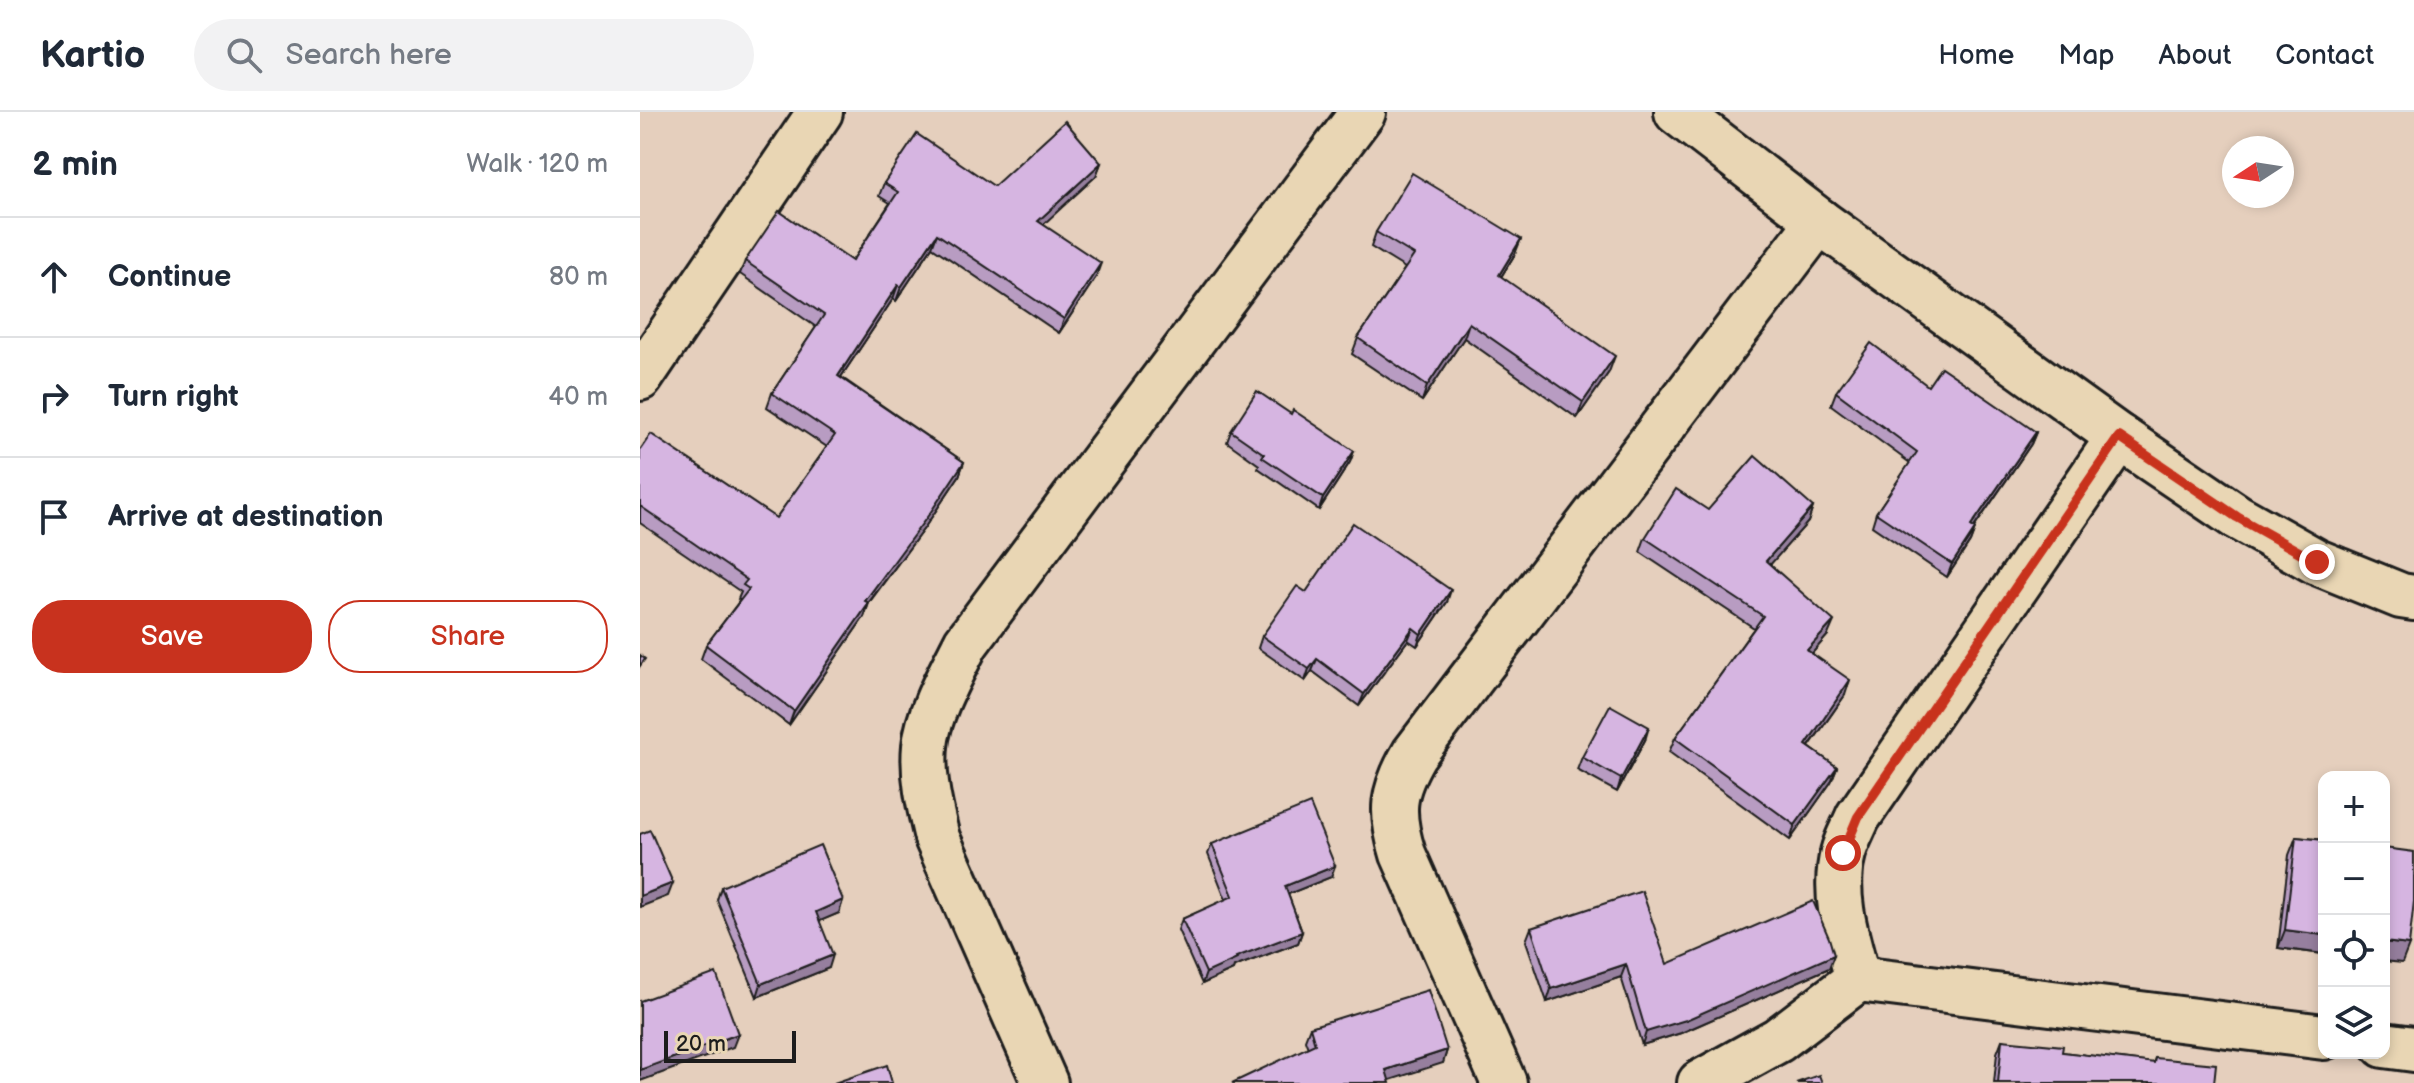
<!DOCTYPE html>
<html lang="en">
<head>
<meta charset="utf-8">
<style>
	body { margin:0; font-family:"Balsamiq Sans",sans-serif; background:#f2f2f3; color:#1f2937 }
	.controls { position:absolute; right:24px; bottom:24px; display:grid; overflow:hidden; border-radius:16px; box-shadow:0 4px 12px #0003 }
	.controls button { width:72px; height:72px; display:grid; place-items:center; padding:0; border:0; border-bottom:2px solid #e0e1e3; background:#fff; color:#1f2937; font:40px sans-serif }
	.compass { position:absolute; left:1582px; top:24px; width:72px; height:72px; border-radius:50%; background:#fff; box-shadow:0 4px 12px #0003; rotate:258deg }
	.scale { position:absolute; left:24px; bottom:20px; width:132px; box-sizing:border-box; padding-left:8px; border:4px solid #1c1c1c; border-top:0; font-size:22px; line-height:28px; white-space:nowrap; color:#1c1c1c; -webkit-text-stroke:6px #e9d6b4; paint-order:stroke }
	.stop { position:absolute; width:24px; height:24px; margin:-18px; border:6px solid #c8321e; border-radius:50%; background:#fff }
	.stop.end { background:#c8321e; border-color:#fff; box-shadow:0 2px 8px #0008 }
	.list { margin:0; padding:0; list-style:none }
	h2 { display:flex; justify-content:space-between; align-items:center; height:104px; margin:0; padding:0 32px; font-size:34px }
	h2 small { font-size:26px; font-weight:400; color:#747a83 }
	.list li { display:grid; grid-template-columns:52px 1fr auto; gap:24px; align-items:center; box-sizing:border-box; height:120px; padding:0 32px; border-top:2px solid #e0e1e3 }
	.list b { display:block; font-size:30px; white-space:nowrap }
	.list em { font-size:26px; font-style:normal; color:#747a83 }
	.actions { display:flex; gap:16px; padding:24px 32px }
	.actions a { flex:1; padding:18px 0; border:2px solid #c8321e; border-radius:32px; text-align:center; font-size:28px; color:#c8321e }
	.actions .main { background:#c8321e; color:#fff }
	.icon { flex:none; width:44px; height:44px; fill:none; stroke:currentColor; stroke-width:2; stroke-linecap:round; stroke-linejoin:round }
	.map { position:relative; flex:none; width:1774px; height:971px; overflow:hidden }
	header { display:flex; align-items:center; gap:48px; box-sizing:border-box; height:112px; padding:0 40px; background:#fff; border-bottom:2px solid #e0e1e3 }
	header strong { font-size:38px }
	nav { display:flex; gap:44px; margin-inline-start:auto; font-size:28px }
	.search { width:560px; height:72px; background:#f2f2f3; display:flex; align-items:center; gap:20px; box-sizing:border-box; padding:0 28px; border-radius:44px; color:#747a83; font-size:30px }
	main { display:flex }
	aside { flex:1; background:#fff }
	.map>svg:first-child { display:block }
</style>
</head>
<body>
<header>
<strong>Kartio</strong>
<div class="search"><svg class="icon" aria-label="search" viewBox="0 0 24 24"><circle cx="10" cy="10" r="6"/><path d="M15 15l6 6"/></svg>Search here</div>
<nav><a>Home</a><a>Map</a><a>About</a><a>Contact</a></nav>
</header>
<main>
<aside>
<h2>2 min<small>Walk · 120 m</small></h2>
<ul class="list">
<li><svg class="icon" aria-label="ahead" viewBox="0 0 24 24"><path d="M12 20V5M6 11l6-6 6 6"/></svg><div><b>Continue</b></div><em>80 m</em></li>
<li><svg class="icon" aria-label="right" viewBox="0 0 24 24"><path d="M7 20v-9h11M14 6l5 5-5 5"/></svg><div><b>Turn right</b></div><em>40 m</em></li>
<li><svg class="icon" aria-label="arrive" viewBox="0 0 24 24"><path d="M6 21V4h12l-3 4 3 4H6"/></svg><div><b>Arrive at destination</b></div></li>
</ul>
<div class="actions"><a class="main">Save</a><a>Share</a></div>
</aside>
<div class="map">
<svg width="1774" height="971" viewBox="0 0 1774 971">
	<rect width="100%" height="100%" fill="#e5cfbd"/>
	<filter id="ink" filterUnits="userSpaceOnUse"><feTurbulence type="fractalNoise" baseFrequency=".0125" numOctaves="2"/><feDisplacementMap in="SourceGraphic" scale="16" xChannelSelector="R" yChannelSelector="G"/><feConvolveMatrix kernelMatrix="1 2 1 2 8 2 1 2 1" color-interpolation-filters="sRGB"/></filter>
	<g filter="url(#ink)">
		<g fill="none" stroke-linecap="round" stroke-linejoin="round">
			<g stroke="#1c1c1c" stroke-width="50">
				<g id="street">
					<polyline points="1037,0 1179,109 1479,325 1597,405 1677,450 1761,484 1774,486"/>
					<polyline points="0,266 180,0"/>
					<path d="M1218 867C1207 827 1192 783 1203 741 1206 729 1213 717 1218 705L1479 325"/>
					<polyline points="1744,933 1774,937"/>
					<path d="M405 971 297 726C290 696 282 665 285 634 288 601 311 561 326 531L723 0"/>
					<path d="M864 971 763 742C750 700 752 680 774 642L1179 109"/>
					<polyline points="1060,971 1138,928 1218,867 1684,925"/>
				</g>
			</g>
			<use href="#street" stroke="#e9d6b4" stroke-width="44"/>
		</g>
		<g fill="#b89cc2" stroke="#1c1c1c" stroke-width="2">
			<polygon points="461,51 456,64 403,112 456,165 419,221 292,135 256,189 253,187 201,265 324,350 319,364 285,415 229,491 224,505 149,613 61,547 66,533 100,488 98,487 101,480 0,411 0,338 136,406 187,335 127,295 132,281 176,215 100,162 105,149 212,149 250,91 239,84 244,71 354,74"/>
			<polygon points="736,120 875,142 861,165 969,260 937,306 824,226 782,289 712,242 718,226 765,156 731,135"/>
			<polygon points="1288,274 1396,320 1391,332 1334,416 1335,417 1330,430 1307,465 1232,414 1236,401 1270,351 1191,293 1196,280"/>
			<polygon points="651,302 714,339 710,350 679,398 618,356 619,353 587,330 591,319"/>
			<polygon points="1173,395 1168,410 1130,452 1188,523 1172,541 1205,583 1169,635 1197,655 1191,670 1150,728 1029,640 1035,626 1114,516 1000,440 1005,426 1068,398"/>
			<polygon points="666,480 807,490 777,534 768,528 719,594 672,559 665,569 618,536 622,524"/>
			<polygon points="1005,628 977,680 937,658 942,645"/>
			<polygon points="1656,725 1684,728 1684,842 1638,836 1649,743"/>
			<polygon points="572,732 691,765 648,782 662,820 658,831 594,855 593,858 562,872 538,818 542,807 586,788 568,742"/>
			<polygon points="81,775 203,788 199,801 179,809 189,856 117,885 77,788"/>
			<polygon points="891,816 1027,852 1189,856 1041,921 1002,933 981,865 907,890 886,829"/>
			<polygon points="670,915 807,938 803,951 668,936 665,928"/>
			<polygon points="1362,928 1422,940 1513,951 1515,946 1574,971 1354,971 1357,941"/>
		</g>
		<g fill="#967f9e" stroke="#1c1c1c" stroke-width="2">
			<polygon points="461,51 456,64 393,122 398,109"/>
			<polygon points="297,122 292,135 256,189 261,175"/>
			<polygon points="881,127 875,142 853,178 859,163"/>
			<polygon points="461,151 456,165 419,221 424,207"/>
			<polygon points="258,173 253,187 193,277 198,264"/>
			<polygon points="829,211 824,226 782,289 787,274"/>
			<polygon points="975,244 969,260 937,306 943,290"/>
			<polygon points="1396,320 1391,332 1326,427 1331,414"/>
			<polygon points="714,339 710,350 679,398 683,386"/>
			<polygon points="324,350 319,364 285,415 220,502 225,489"/>
			<polygon points="1173,395 1168,410 1121,463 1126,449"/>
			<polygon points="1335,417 1330,430 1307,465 1312,452"/>
			<polygon points="811,478 807,490 777,534 781,522"/>
			<polygon points="229,491 224,505 149,613 154,599"/>
			<polygon points="1194,509 1188,523 1162,553 1167,538"/>
			<polygon points="773,516 768,528 719,594 724,582"/>
			<polygon points="677,547 672,559 665,569 669,557"/>
			<polygon points="1210,568 1205,583 1160,647 1166,633"/>
			<polygon points="1009,615 1005,628 977,680 981,667"/>
			<polygon points="1197,655 1191,670 1150,728 1155,713"/>
			<polygon points="695,754 691,765 641,785 645,774"/>
			<polygon points="33,771 28,784 0,795 0,784"/>
			<polygon points="203,788 199,801 171,813 176,800"/>
			<polygon points="1645,818 1684,823 1684,842 1638,836"/>
			<polygon points="662,820 658,831 594,855 593,858 562,872 566,861 596,845"/>
			<polygon points="1744,830 1769,833 1762,851 1744,849"/>
			<polygon points="193,843 189,856 117,885 121,872"/>
			<polygon points="1194,843 1189,856 1041,921 1002,933 1006,920"/>
			<polygon points="986,852 981,865 907,890 911,877"/>
			<polygon points="98,922 93,935 0,969 0,958"/>
			<polygon points="807,938 803,951 741,971 746,958"/>
		</g>
		<g fill="#d6b5e1" stroke="#1c1c1c" stroke-width="2">
			<polygon points="425,9 461,51 398,109 461,151 424,207 297,122 261,175 258,173 198,264 324,350 290,401 225,489 229,491 154,599 66,533 109,477 103,473 107,468 0,394 0,338 11,322 136,406 195,323 132,281 184,203 105,149 139,99 212,149 258,80 244,71 277,22 354,74"/>
			<polygon points="772,61 881,127 859,163 975,244 943,290 829,211 787,274 718,226 774,143 736,120"/>
			<polygon points="1231,231 1288,274 1301,255 1396,320 1331,414 1335,417 1312,452 1236,401 1277,340 1196,280"/>
			<polygon points="617,279 651,302 653,298 714,339 683,386 622,345 624,342 591,319"/>
			<polygon points="1115,344 1173,395 1126,449 1194,509 1167,538 1210,568 1166,633 1197,655 1155,713 1035,626 1123,504 1005,426 1036,377 1068,398"/>
			<polygon points="713,411 811,478 781,522 773,516 724,582 677,547 669,557 622,524 657,474 666,480"/>
			<polygon points="0,543 5,547 0,554"/>
			<polygon points="970,593 1009,615 981,667 942,645"/>
			<polygon points="670,692 695,754 645,774 662,820 596,845 597,847 566,861 542,807 593,784 572,732"/>
			<polygon points="10,718 33,771 0,784 0,722"/>
			<polygon points="1656,725 1684,728 1684,823 1645,818"/>
			<polygon points="180,733 203,788 176,800 193,843 121,872 81,775"/>
			<polygon points="1744,736 1774,740 1774,789 1769,833 1744,830"/>
			<polygon points="1002,779 1027,852 1173,789 1189,826 1194,843 1046,908 1006,920 986,852 911,877 891,816"/>
			<polygon points="76,861 98,922 0,958 0,889"/>
			<polygon points="788,878 807,938 746,958 750,971 592,971 675,932 670,915"/>
			<polygon points="1362,928 1423,934 1422,940 1514,951 1515,946 1576,952 1574,971 1358,971"/>
			<polygon points="247,953 252,971 194,971"/>
			<polygon points="1179,963 1182,971 1156,971"/>
		</g>
	</g>
	<g fill="none" stroke-linecap="round" stroke-linejoin="round" filter="url(#ink)">
		<polyline stroke="#c8321e" stroke-width="10" points="1203,741 1218,705 1479,325 1597,405 1677,450"/>
	</g>
</svg>
<div class="controls">
<button>+</button>
<button>−</button>
<button><svg class="icon" aria-label="locate" viewBox="0 0 24 24"><circle cx="12" cy="12" r="6"/><path d="M12 2v4M12 18v4M2 12h4M18 12h4"/></svg></button>
<button><svg class="icon" aria-label="layers" viewBox="0 0 24 24"><path d="M12 4l9 5-9 5-9-5zM3 14l9 5 9-5"/></svg></button>
</div>
<svg class="compass" viewBox="-18 -18 36 36"><path d="M0-13l5 13h-10z" fill="#e53935"/><path d="M0 13l5-13h-10z" fill="#747a83"/></svg>
<div class="scale">20 m</div>
<div class="stop" style="left:1203px;top:741px"></div>
<div class="stop end" style="left:1677px;top:450px"></div>
</div>
</main>
</body>
</html>
